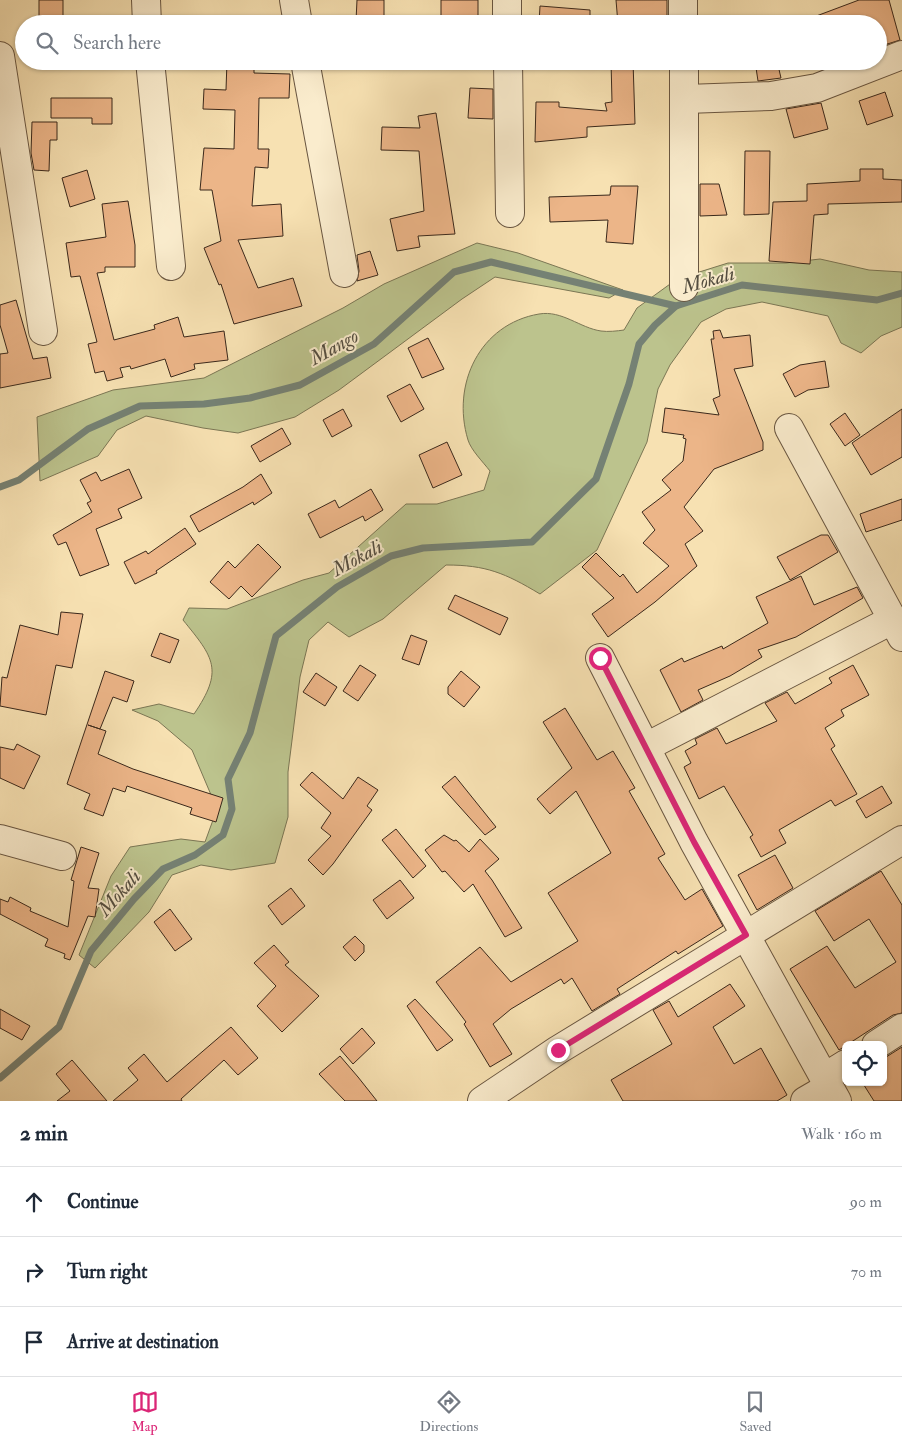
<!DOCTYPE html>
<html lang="en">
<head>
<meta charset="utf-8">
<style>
	body { margin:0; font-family:"IM FELL Double Pica",serif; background:#f6f6f7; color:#1f2937 }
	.controls { position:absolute; right:15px; bottom:15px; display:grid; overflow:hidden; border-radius:8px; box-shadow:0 1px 4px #0004 }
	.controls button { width:45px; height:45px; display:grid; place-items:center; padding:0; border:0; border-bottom:1px solid #e0e1e3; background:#fff; color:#1f2937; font:25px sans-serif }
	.stop { position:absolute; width:15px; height:15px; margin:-11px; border:4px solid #db2777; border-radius:50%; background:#fff }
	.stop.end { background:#db2777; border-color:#fff; box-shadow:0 1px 5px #0008 }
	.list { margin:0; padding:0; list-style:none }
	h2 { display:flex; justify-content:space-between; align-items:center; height:65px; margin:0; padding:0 20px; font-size:21px }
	h2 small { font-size:16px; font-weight:400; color:#747a83 }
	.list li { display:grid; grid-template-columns:32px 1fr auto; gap:15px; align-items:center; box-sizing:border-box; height:70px; padding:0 20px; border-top:1px solid #e0e1e3 }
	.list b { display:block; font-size:19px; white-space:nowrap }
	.list em { font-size:16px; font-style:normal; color:#747a83 }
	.icon { flex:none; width:28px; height:28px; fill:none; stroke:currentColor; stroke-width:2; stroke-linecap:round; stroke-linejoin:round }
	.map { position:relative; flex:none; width:902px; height:1101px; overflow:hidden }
	.search { position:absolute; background:#fff; box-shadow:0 1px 4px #0004; left:15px; right:15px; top:15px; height:55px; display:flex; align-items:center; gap:12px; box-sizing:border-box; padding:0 18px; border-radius:28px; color:#747a83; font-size:19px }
	.sheet { height:275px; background:#fff }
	nav { display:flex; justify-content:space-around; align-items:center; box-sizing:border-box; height:70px; border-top:1px solid #e0e1e3; background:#fff; font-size:14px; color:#747a83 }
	nav a { display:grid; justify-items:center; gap:2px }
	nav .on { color:#db2777 }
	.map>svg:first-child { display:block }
</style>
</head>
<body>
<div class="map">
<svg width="902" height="1101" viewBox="0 0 902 1101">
	<rect width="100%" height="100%" fill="#f7e1b2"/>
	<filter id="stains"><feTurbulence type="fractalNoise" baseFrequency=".004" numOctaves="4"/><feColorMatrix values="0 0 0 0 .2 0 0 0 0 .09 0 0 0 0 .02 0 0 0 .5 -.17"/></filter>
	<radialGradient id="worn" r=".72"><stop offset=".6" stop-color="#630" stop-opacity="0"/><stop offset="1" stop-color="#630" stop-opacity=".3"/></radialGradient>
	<g fill="#bcc38d" stroke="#7b7654">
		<polygon points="477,243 518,253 623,290 609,298 495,277 462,299 339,390 295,417 238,433 203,428 146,416 117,430 98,456 40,481 37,417 113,390 204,378 343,308 384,284"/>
		<path d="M820 259 869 270 902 272V327L881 336 861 353 841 343 828 316 762 302 726 309 701 322 670 365 658 389 647 442 597 550 540 594C505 573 486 565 446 565L383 619 349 637 328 622 309 640 300 677 288 772V817L275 863 231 870 201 865 172 875 149 912 95 968 79 955 111 876 130 847 181 839 205 842 217 809 192 750 158 721 132 710 159 704 194 714C224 670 214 658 183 620L189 608 227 609 303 580 329 573 406 504H437L484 490 490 471C483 462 471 450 468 440 451 384 480 324 539 314 562 310 580 328 601 331 608 332 617 331 624 330L637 308 677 279 728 263H786Z"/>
	</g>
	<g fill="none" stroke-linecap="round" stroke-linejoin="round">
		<g stroke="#758174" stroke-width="7">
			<polyline points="0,487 19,480 88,429 140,406 204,404 250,398 300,385 374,344 454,272 491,262 676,306"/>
			<polyline points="0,1078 59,1027 91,951 134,899 163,869 195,855 223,835 232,809 228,779 250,733 276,636 337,587 391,556 423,548 532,542 596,479 629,384 639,344 655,325 676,306 742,285 877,300 902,293"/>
		</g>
	</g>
	<g fill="#ecb588" stroke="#3a281b">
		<rect x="39" y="0" width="24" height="22"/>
		<polygon points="357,0 384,0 384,22 356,21"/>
		<rect x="441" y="0" width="37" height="24"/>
		<polygon points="616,0 667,0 667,23 618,24"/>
		<polygon points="859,0 889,0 900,40 878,47 878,24 804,24 803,21"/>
		<polygon points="540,6 590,10 590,24 539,24"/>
		<polygon points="227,61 254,61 254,73 290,74 289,98 259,98 258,149 269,149 268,168 255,167 252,206 281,204 283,236 238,240 258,288 293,278 302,306 234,324 221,284 219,285 204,248 221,241 212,190 200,190 204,148 234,149 235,110 203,109 204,89 226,90"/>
		<polygon points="611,61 633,61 635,124 587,127 587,137 535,142 536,102 559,102 559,107 607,111 605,103 612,102"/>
		<polygon points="755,61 777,61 781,78 758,81"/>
		<polygon points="470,88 493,89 493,119 468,118"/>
		<polygon points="885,92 893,116 867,125 859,101"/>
		<polygon points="51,98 112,98 112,124 92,124 92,118 51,118"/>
		<polygon points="821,103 828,129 794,138 786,109"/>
		<polygon points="436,113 455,234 418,236 420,247 397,251 390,219 424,211 419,151 381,150 382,127 420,128 418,116"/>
		<polygon points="32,122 57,122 57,140 50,140 49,171 34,170 31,153"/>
		<polygon points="745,151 770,151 769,214 744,215"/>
		<polygon points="860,169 883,169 883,179 902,180 902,202 828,204 828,214 814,215 810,264 769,261 773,202 807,201 807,184 860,181"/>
		<polygon points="87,170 95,199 70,207 62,178"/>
		<polygon points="700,184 719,184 727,215 700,216"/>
		<polygon points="611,186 638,186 633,244 606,242 608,220 550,222 549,197 610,195"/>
		<polygon points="128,201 135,245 135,267 105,267 105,272 97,273 114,340 155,329 154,325 178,317 184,337 224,331 228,360 194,364 195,369 171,377 165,359 131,369 130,366 120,368 123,377 107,381 104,371 95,373 88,344 97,342 80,276 71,277 66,243 106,237 102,204"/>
		<polygon points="370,251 378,275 357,281 359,271 357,255"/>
		<polygon points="16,300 33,359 47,357 51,378 0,388 0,354 8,353 0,325 0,305"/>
		<polygon points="720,330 723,338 750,335 753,366 734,369 763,442 763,450 714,469 684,507 703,531 685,544 697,566 655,602 608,637 592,614 614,598 582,567 596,553 620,577 623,574 637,593 669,566 643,543 655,530 642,512 671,490 662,480 683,461 686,439 683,438 684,435 662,432 665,408 719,415 713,399 720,396 711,339 714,339 713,331"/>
		<polygon points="428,338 444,369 422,378 408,348"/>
		<polygon points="825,361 829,387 808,390 795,397 783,374 800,365"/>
		<polygon points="410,384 424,409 401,422 387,396"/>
		<polygon points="343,409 352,426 332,437 323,420"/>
		<polygon points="902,409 902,457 871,475 852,443"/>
		<polygon points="845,413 860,435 845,446 830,424"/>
		<polygon points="282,428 291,444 260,462 251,446"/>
		<polygon points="447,442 462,475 433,488 419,455"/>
		<polygon points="129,469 142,498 118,509 122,518 96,529 109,565 80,576 66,542 58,545 53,535 92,512 87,503 91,501 80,480 96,472 101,481"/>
		<polygon points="261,474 272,493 254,505 253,502 199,532 190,516 243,487"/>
		<polygon points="371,489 383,510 365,521 363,516 320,538 308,514 335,500 339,508"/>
		<polygon points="902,499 902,520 866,532 860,514"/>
		<polygon points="185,528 196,544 156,571 157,573 135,584 124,562 146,551 148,554"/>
		<polygon points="821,535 828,535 838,552 790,580 777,557"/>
		<polygon points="258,544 281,567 252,597 241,586 229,599 210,582 228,561 235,568"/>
		<polygon points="801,576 814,605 857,587 863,598 796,637 758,650 762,657 730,676 698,690 703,700 681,712 660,670 682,658 684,662 722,646 723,649 768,623 756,597"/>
		<polygon points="455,595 508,618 500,635 448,609"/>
		<polygon points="61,612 83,614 72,668 56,665 46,715 0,706 2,677 7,678 20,625 58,635"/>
		<polygon points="160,633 179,640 170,663 151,656"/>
		<polygon points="411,635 427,641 419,665 402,659"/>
		<polygon points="360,665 376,675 358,701 343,691"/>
		<polygon points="853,665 869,695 841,710 844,716 825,728 835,746 831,749 857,794 835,806 831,800 779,830 786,843 761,857 750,837 753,835 724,786 699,799 684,767 691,763 685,751 697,744 695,739 717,728 726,744 777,721 765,703 787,692 795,704 832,683 829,678"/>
		<polygon points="105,671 134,681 127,702 113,697 100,729 88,725 106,731 98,754 133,769 223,798 216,822 190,814 192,808 127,786 125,792 113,788 103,816 84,809 90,794 67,784"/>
		<polygon points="461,671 480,687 464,707 448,694 448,687"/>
		<polygon points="316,673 337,687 325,706 303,692"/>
		<polygon points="565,708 597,760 613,751 635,788 629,791 665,854 658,858 685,900 702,889 723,926 678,954 676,951 617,989 620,994 592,1011 572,978 564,984 561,979 511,1009 493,1024 512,1054 490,1067 464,1024 466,1022 436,982 480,947 511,982 578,941 548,893 611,853 576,791 550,814 537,799 572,768 543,722"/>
		<polygon points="17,744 40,756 24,789 0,778 0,747 14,750"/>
		<polygon points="312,772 343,799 358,777 378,790 367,806 372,810 333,864 323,875 308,860 331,836 321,828 331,813 300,785"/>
		<polygon points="455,776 496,827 485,835 442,787"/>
		<polygon points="882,786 892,803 866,818 856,801"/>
		<polygon points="396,829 426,866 413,878 382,840"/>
		<polygon points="444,835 454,841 456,840 469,852 480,839 499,859 485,871 492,880 522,928 505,937 473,884 464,892 445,871 442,872 425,850"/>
		<polygon points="81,847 99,853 88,888 99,889 95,917 88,916 70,960 64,958 65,954 45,946 48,939 0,914 0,899 8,902 10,897 31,908 30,911 68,927 74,881 71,880"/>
		<polygon points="775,855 793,888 757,910 738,875"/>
		<polygon points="881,871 902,905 902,1013 893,1015 839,1050 790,969 827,946 855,988 896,962 869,919 834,941 815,911"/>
		<polygon points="400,880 414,898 387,919 373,900"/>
		<polygon points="291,888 305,906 282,925 268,906"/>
		<polygon points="170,909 192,939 175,951 154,922"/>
		<polygon points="355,936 364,945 364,952 355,961 343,947"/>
		<polygon points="274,945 289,962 285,965 319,996 282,1032 257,1006 276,986 254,963"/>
		<polygon points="730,984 745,1006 713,1027 734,1064 761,1048 787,1095 777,1101 623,1101 611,1080 672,1044 653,1010 669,1001 678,1017"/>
		<polygon points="415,999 453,1040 437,1051 407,1006"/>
		<polygon points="0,1009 30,1026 22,1040 0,1028"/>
		<polygon points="231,1027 258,1058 238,1075 224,1060 181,1099 182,1101 113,1101 138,1080 128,1068 144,1054 167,1082"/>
		<polygon points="362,1028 375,1043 353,1064 340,1049"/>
		<polygon points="902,1047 902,1101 874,1101 862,1082 883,1082 883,1059"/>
		<polygon points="340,1056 358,1077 377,1101 345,1101 319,1074"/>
		<polygon points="72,1060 107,1101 57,1101 70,1091 56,1074"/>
	</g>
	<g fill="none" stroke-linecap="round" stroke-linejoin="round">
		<g stroke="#695641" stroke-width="30">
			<g id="minor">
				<polyline points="146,0 147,24"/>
				<polyline points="294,0 298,24"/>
				<polyline points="507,0 507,24"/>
				<polyline points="683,0 683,24"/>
				<polyline points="0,56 43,331"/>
				<polyline points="150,61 171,266"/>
				<polyline points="305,61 344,273"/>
				<polyline points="508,61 510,213"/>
				<polyline points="686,99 771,96 817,88 902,55"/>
				<polyline points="684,287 684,61"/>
				<polyline points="789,428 902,637"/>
				<polyline points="600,658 694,842 837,1101"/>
				<polyline points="646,747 894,619"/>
				<polyline points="0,839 62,856"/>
				<polyline points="876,1045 902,1028"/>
				<polyline points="825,1077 846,1064"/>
				<polyline points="482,1101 558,1050 902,840"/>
				<polyline points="805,1101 829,1087"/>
			</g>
		</g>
		<use href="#minor" stroke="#faeccd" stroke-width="28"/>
	</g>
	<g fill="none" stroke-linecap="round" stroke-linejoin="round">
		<polyline stroke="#db2777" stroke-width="6" points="558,1050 746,935 694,842 600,658"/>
	</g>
	<g text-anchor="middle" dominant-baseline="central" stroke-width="4" stroke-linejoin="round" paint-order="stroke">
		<g font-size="20" font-style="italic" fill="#534d40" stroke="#faeccd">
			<text transform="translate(708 280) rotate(-16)">Mokali</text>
			<text transform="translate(334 347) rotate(-29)">Mango</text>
			<text transform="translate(357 558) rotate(-29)">Mokali</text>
			<text transform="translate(119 893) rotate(-49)">Mokali</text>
		</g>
	</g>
	<rect width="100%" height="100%" filter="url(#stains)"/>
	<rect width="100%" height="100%" fill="url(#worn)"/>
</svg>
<div class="controls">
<button><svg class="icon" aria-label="locate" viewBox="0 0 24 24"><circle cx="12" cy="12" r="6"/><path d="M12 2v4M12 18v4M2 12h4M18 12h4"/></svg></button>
</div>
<div class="stop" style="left:600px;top:658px"></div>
<div class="stop end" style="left:558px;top:1050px"></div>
<div class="search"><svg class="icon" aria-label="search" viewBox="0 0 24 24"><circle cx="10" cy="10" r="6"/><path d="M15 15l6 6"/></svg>Search here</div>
</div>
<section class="sheet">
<h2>2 min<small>Walk · 160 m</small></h2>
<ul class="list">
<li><svg class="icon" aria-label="ahead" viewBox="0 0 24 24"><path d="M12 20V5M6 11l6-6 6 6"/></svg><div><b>Continue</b></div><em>90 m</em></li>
<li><svg class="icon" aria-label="right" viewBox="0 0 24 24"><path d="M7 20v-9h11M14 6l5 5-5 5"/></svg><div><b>Turn right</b></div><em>70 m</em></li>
<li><svg class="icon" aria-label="arrive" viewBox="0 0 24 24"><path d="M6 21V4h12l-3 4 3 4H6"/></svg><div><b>Arrive at destination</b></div></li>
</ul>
</section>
<nav>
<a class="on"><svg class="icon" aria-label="map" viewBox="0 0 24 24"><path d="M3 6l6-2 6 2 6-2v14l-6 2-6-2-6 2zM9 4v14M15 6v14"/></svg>Map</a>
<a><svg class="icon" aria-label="directions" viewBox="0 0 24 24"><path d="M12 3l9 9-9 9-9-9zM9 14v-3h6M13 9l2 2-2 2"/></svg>Directions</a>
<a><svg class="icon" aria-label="saved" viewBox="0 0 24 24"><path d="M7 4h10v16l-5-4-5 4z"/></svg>Saved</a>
</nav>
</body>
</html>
